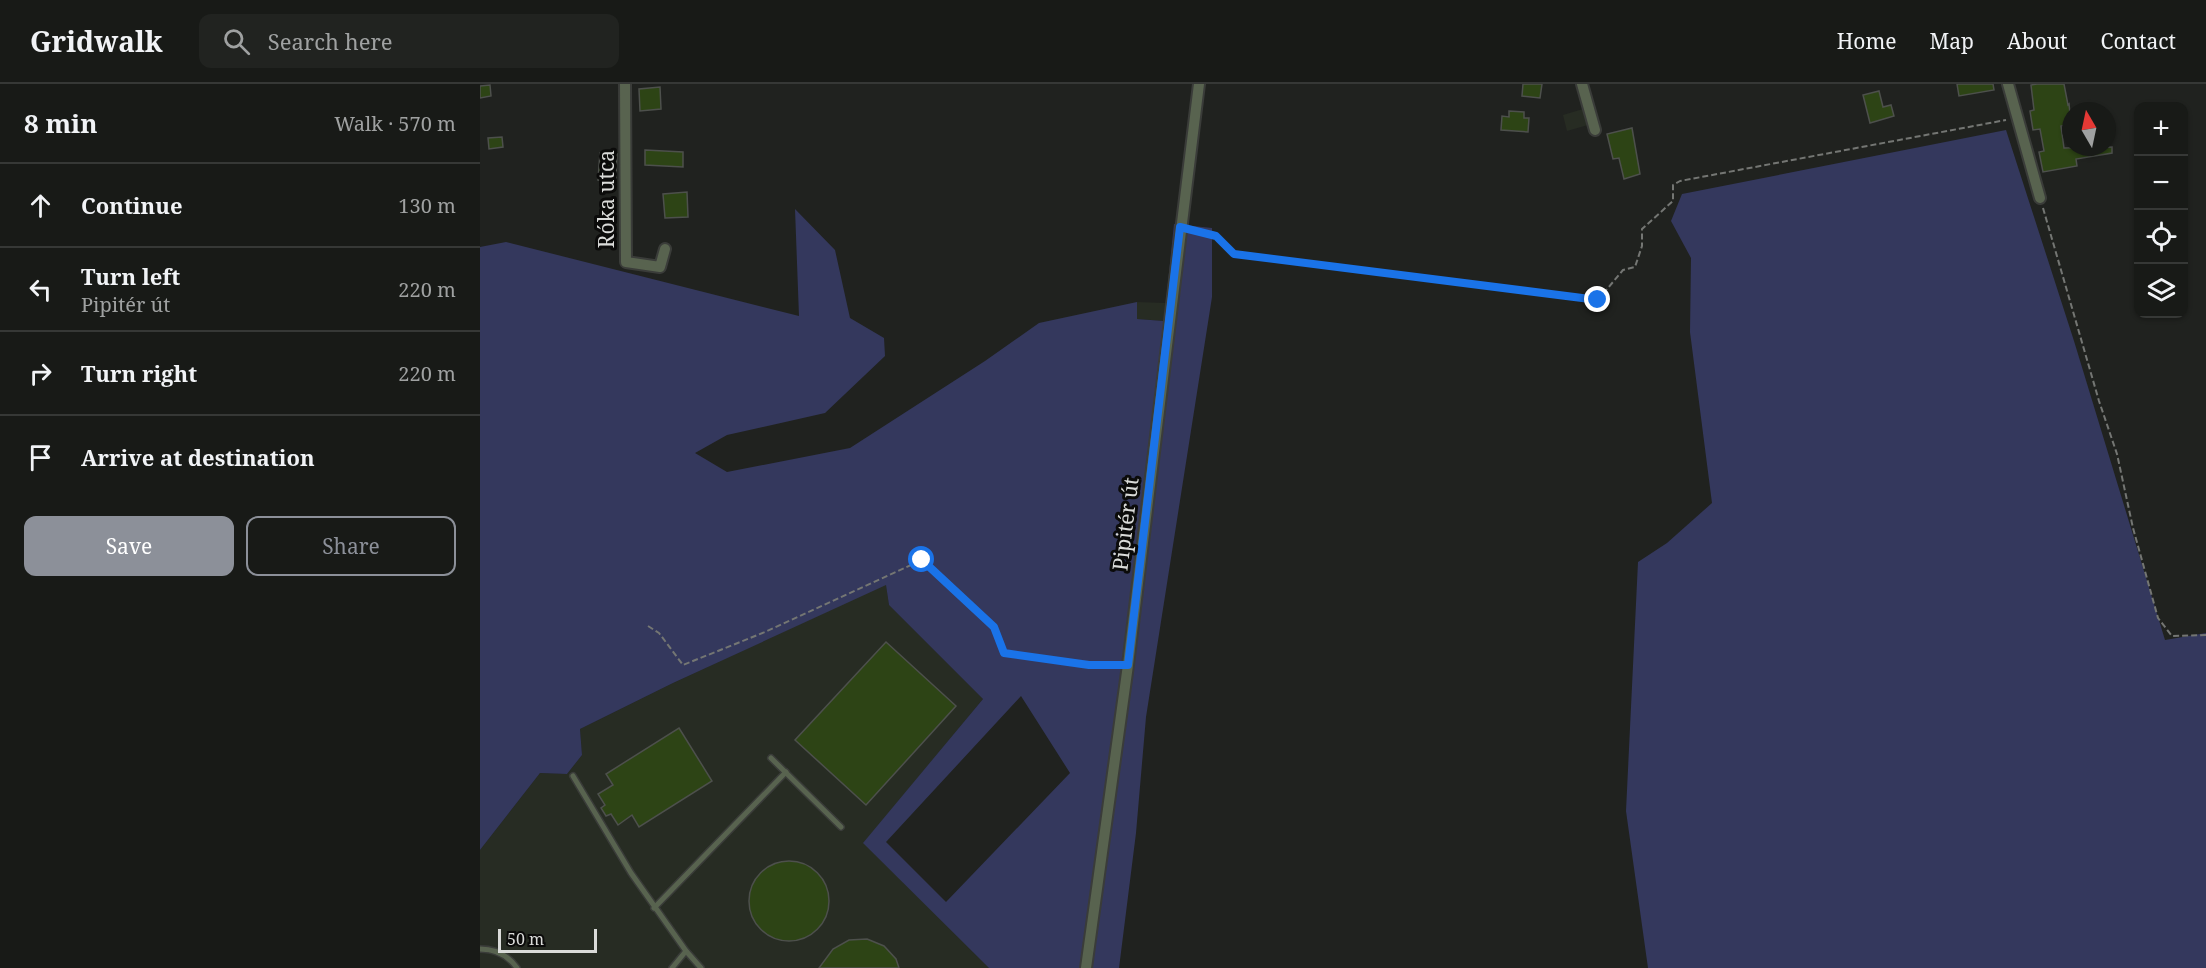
<!DOCTYPE html>
<html lang="en">
<head>
<meta charset="utf-8">
<style>
	body { margin:0; font-family:"Noto Serif",serif; background:#212320; color:#f1f3f6 }
	.controls { position:absolute; right:18px; top:18px; display:grid; overflow:hidden; border-radius:12px; box-shadow:0 2px 4px #0004 }
	.controls button { width:54px; height:54px; display:grid; place-items:center; padding:0; border:0; border-bottom:2px solid #363836; background:#181a17; color:#f1f3f6; font:30px sans-serif }
	.compass { position:absolute; left:1582px; top:18px; width:54px; height:54px; border-radius:50%; background:#181a17; box-shadow:0 2px 4px #0004; rotate:351deg }
	.scale { position:absolute; left:18px; bottom:15px; width:99px; box-sizing:border-box; padding-left:6px; border:3px solid #dadbd9; border-top:0; font-size:16px; line-height:21px; white-space:nowrap; color:#dadbd9; -webkit-text-stroke:4px #0b0b0a; paint-order:stroke }
	.stop { position:absolute; width:18px; height:18px; margin:-14px; border:4px solid #1a73e8; border-radius:50%; background:#fff }
	.stop.end { background:#1a73e8; border-color:#fff; box-shadow:0 2px 6px #0008 }
	.list { margin:0; padding:0; list-style:none }
	h2 { display:flex; justify-content:space-between; align-items:center; height:78px; margin:0; padding:0 24px; font-size:26px }
	h2 small { font-size:20px; font-weight:400; color:#9fa1a1 }
	.list li { display:grid; grid-template-columns:39px 1fr auto; gap:18px; align-items:center; box-sizing:border-box; height:84px; padding:0 24px; border-top:2px solid #363836 }
	.list b { display:block; font-size:22px; white-space:nowrap }
	.list p { margin:0; font-size:20px; white-space:nowrap; color:#9fa1a1 }
	.list em { font-size:20px; font-style:normal; color:#9fa1a1 }
	.actions { display:flex; gap:12px; padding:18px 24px }
	.actions a { flex:1; padding:14px 0; border:2px solid #8c9099; border-radius:12px; text-align:center; font-size:21px; color:#8c9099 }
	.actions .main { background:#8c9099; color:#fff }
	.icon { flex:none; width:33px; height:33px; fill:none; stroke:currentColor; stroke-width:2; stroke-linecap:round; stroke-linejoin:round }
	.map { position:relative; flex:none; width:1726px; height:884px; overflow:hidden }
	header { display:flex; align-items:center; gap:36px; box-sizing:border-box; height:84px; padding:0 30px; background:#181a17; border-bottom:2px solid #363836 }
	header strong { font-size:28px }
	nav { display:flex; gap:33px; margin-inline-start:auto; font-size:21px }
	.search { width:420px; height:54px; background:#212320; display:flex; align-items:center; gap:15px; box-sizing:border-box; padding:0 21px; border-radius:12px; color:#9fa1a1; font-size:22px }
	main { display:flex }
	aside { flex:1; background:#181a17 }
	.map>svg:first-child { display:block }
</style>
</head>
<body>
<header>
<strong>Gridwalk</strong>
<div class="search"><svg class="icon" aria-label="search" viewBox="0 0 24 24"><circle cx="10" cy="10" r="6"/><path d="M15 15l6 6"/></svg>Search here</div>
<nav><a>Home</a><a>Map</a><a>About</a><a>Contact</a></nav>
</header>
<main>
<aside>
<h2>8 min<small>Walk · 570 m</small></h2>
<ul class="list">
<li><svg class="icon" aria-label="ahead" viewBox="0 0 24 24"><path d="M12 20V5M6 11l6-6 6 6"/></svg><div><b>Continue</b></div><em>130 m</em></li>
<li><svg class="icon" aria-label="left" viewBox="0 0 24 24"><path d="M17 20v-9H6M10 6l-5 5 5 5"/></svg><div><b>Turn left</b><p>Pipitér út</p></div><em>220 m</em></li>
<li><svg class="icon" aria-label="right" viewBox="0 0 24 24"><path d="M7 20v-9h11M14 6l5 5-5 5"/></svg><div><b>Turn right</b></div><em>220 m</em></li>
<li><svg class="icon" aria-label="arrive" viewBox="0 0 24 24"><path d="M6 21V4h12l-3 4 3 4H6"/></svg><div><b>Arrive at destination</b></div></li>
</ul>
<div class="actions"><a class="main">Save</a><a>Share</a></div>
</aside>
<div class="map">
<svg width="1726" height="884" viewBox="0 0 1726 884">
	<rect width="100%" height="100%" fill="#20221f"/>
	<g fill="#272c23">
		<polygon points="1103,25 1108,41 1087,47 1083,31"/>
		<polygon points="657,218 685,219 685,237 657,235"/>
		<polygon points="406,500 409,521 503,615 384,759 509,884 0,884 0,766 60,689 87,690 102,671 100,645 193,599"/>
	</g>
	<g fill="#34385d" fill-rule="evenodd">
		<polygon points="1526,46 1594,257 1685,556 1726,549 1726,884 1168,884 1146,727 1158,478 1187,459 1232,419 1210,248 1211,174 1191,137 1202,110"/>
		<path d="M315 125 355 166 370 234 404 254 405 272 345 329 247 351 215 369 247 388 370 364 505 277 559 239 657 218V235L684 237 694 140 732 144V213L666 633 656 749 639 884H509L383 759 503 615 409 521 406 501 193 599 100 645 102 671 87 690 60 689 0 766V163L26 158 319 232ZM541 612 590 689 466 818 406 758Z"/>
	</g>
	<g fill="#2d4415" stroke="#4d504c" stroke-width="1.5">
		<polygon points="1043,0 1062,0 1060,14 1042,12"/>
		<polygon points="1477,0 1513,0 1514,6 1479,12"/>
		<polygon points="1557,0 1584,0 1588,21 1589,20 1591,40 1581,42 1584,64 1632,63 1632,69 1596,75 1597,82 1563,88 1559,68 1564,67 1560,45 1553,46 1550,27 1554,26 1551,1"/>
		<polygon points="10,1 11,12 0,14 0,2"/>
		<polygon points="180,3 181,25 160,27 159,5"/>
		<polygon points="1399,7 1403,23 1411,21 1414,32 1390,39 1383,11"/>
		<polygon points="1029,27 1044,28 1044,34 1049,34 1048,48 1021,46 1022,32 1029,33"/>
		<polygon points="1152,44 1160,90 1144,95 1139,74 1133,75 1127,50"/>
		<polygon points="22,53 23,63 9,65 8,54"/>
		<polygon points="165,66 203,68 203,83 165,81"/>
		<polygon points="120,69 137,70 136,98 118,96"/>
		<polygon points="207,108 208,133 185,134 183,110"/>
		<polygon points="406,558 476,622 386,721 315,656"/>
		<polygon points="199,644 232,697 159,743 152,731 138,741 131,730 126,732 121,724 125,721 118,710 133,701 126,690"/>
		<circle cx="309" cy="817" r="40"/>
		<polygon points="387,855 404,862 416,875 419,884 339,884 353,865 369,856"/>
	</g>
	<g fill="none" stroke-linecap="round" stroke-linejoin="round">
		<g stroke="#3a3c39" stroke-width="8">
			<g id="service">
				<polyline points="291,674 361,743"/>
				<polyline points="93,692 151,789 206,867 221,884"/>
				<polyline points="174,824 306,688"/>
				<path d="M0 865C16 865 28 871 37 884"/>
				<polyline points="192,884 206,867"/>
			</g>
		</g>
		<g stroke="#3a3c39" stroke-width="14">
			<g id="minor">
				<polyline points="145,0 146,178 180,183 185,165"/>
				<polyline points="1102,0 1115,46"/>
				<polyline points="1528,0 1560,114"/>
				<polyline points="606,884 648,581 719,0"/>
			</g>
		</g>
		<g stroke="#747673" stroke-width="2" stroke-dasharray="6 3" stroke-linecap="butt">
			<polyline points="1563,124 1619,317 1637,370 1653,444 1678,534 1692,552 1726,551"/>
			<polyline points="714,147 736,152 754,170 1118,216 1143,186 1155,183 1162,162 1162,145 1193,117 1193,101 1200,97 1526,36"/>
			<polyline points="168,542 179,549 203,581 285,548 442,476 514,543 524,569 609,581 635,581"/>
		</g>
		<use href="#service" stroke="#58634f" stroke-width="5"/>
		<use href="#minor" stroke="#58634f" stroke-width="10"/>
	</g>
	<g fill="none" stroke-linecap="round" stroke-linejoin="round">
		<polyline stroke="#1a73e8" stroke-width="8" points="442,476 514,543 524,569 609,581 648,581 700,143 736,152 754,170 1118,216"/>
	</g>
	<g text-anchor="middle" dominant-baseline="central" stroke-width="6" stroke-linejoin="round" paint-order="stroke">
		<g font-size="21" fill="#dadbd9" stroke="#0b0b0a">
			<text transform="translate(126 115) rotate(-90)">Róka utca</text>
			<text transform="translate(645 440) rotate(-83)">Pipitér út</text>
		</g>
	</g>
</svg>
<div class="controls">
<button>+</button>
<button>−</button>
<button><svg class="icon" aria-label="locate" viewBox="0 0 24 24"><circle cx="12" cy="12" r="6"/><path d="M12 2v4M12 18v4M2 12h4M18 12h4"/></svg></button>
<button><svg class="icon" aria-label="layers" viewBox="0 0 24 24"><path d="M12 4l9 5-9 5-9-5zM3 14l9 5 9-5"/></svg></button>
</div>
<svg class="compass" viewBox="-18 -18 36 36"><path d="M0-13l5 13h-10z" fill="#e53935"/><path d="M0 13l5-13h-10z" fill="#9fa1a1"/></svg>
<div class="scale">50 m</div>
<div class="stop" style="left:442px;top:476px"></div>
<div class="stop end" style="left:1118px;top:216px"></div>
</div>
</main>
</body>
</html>
